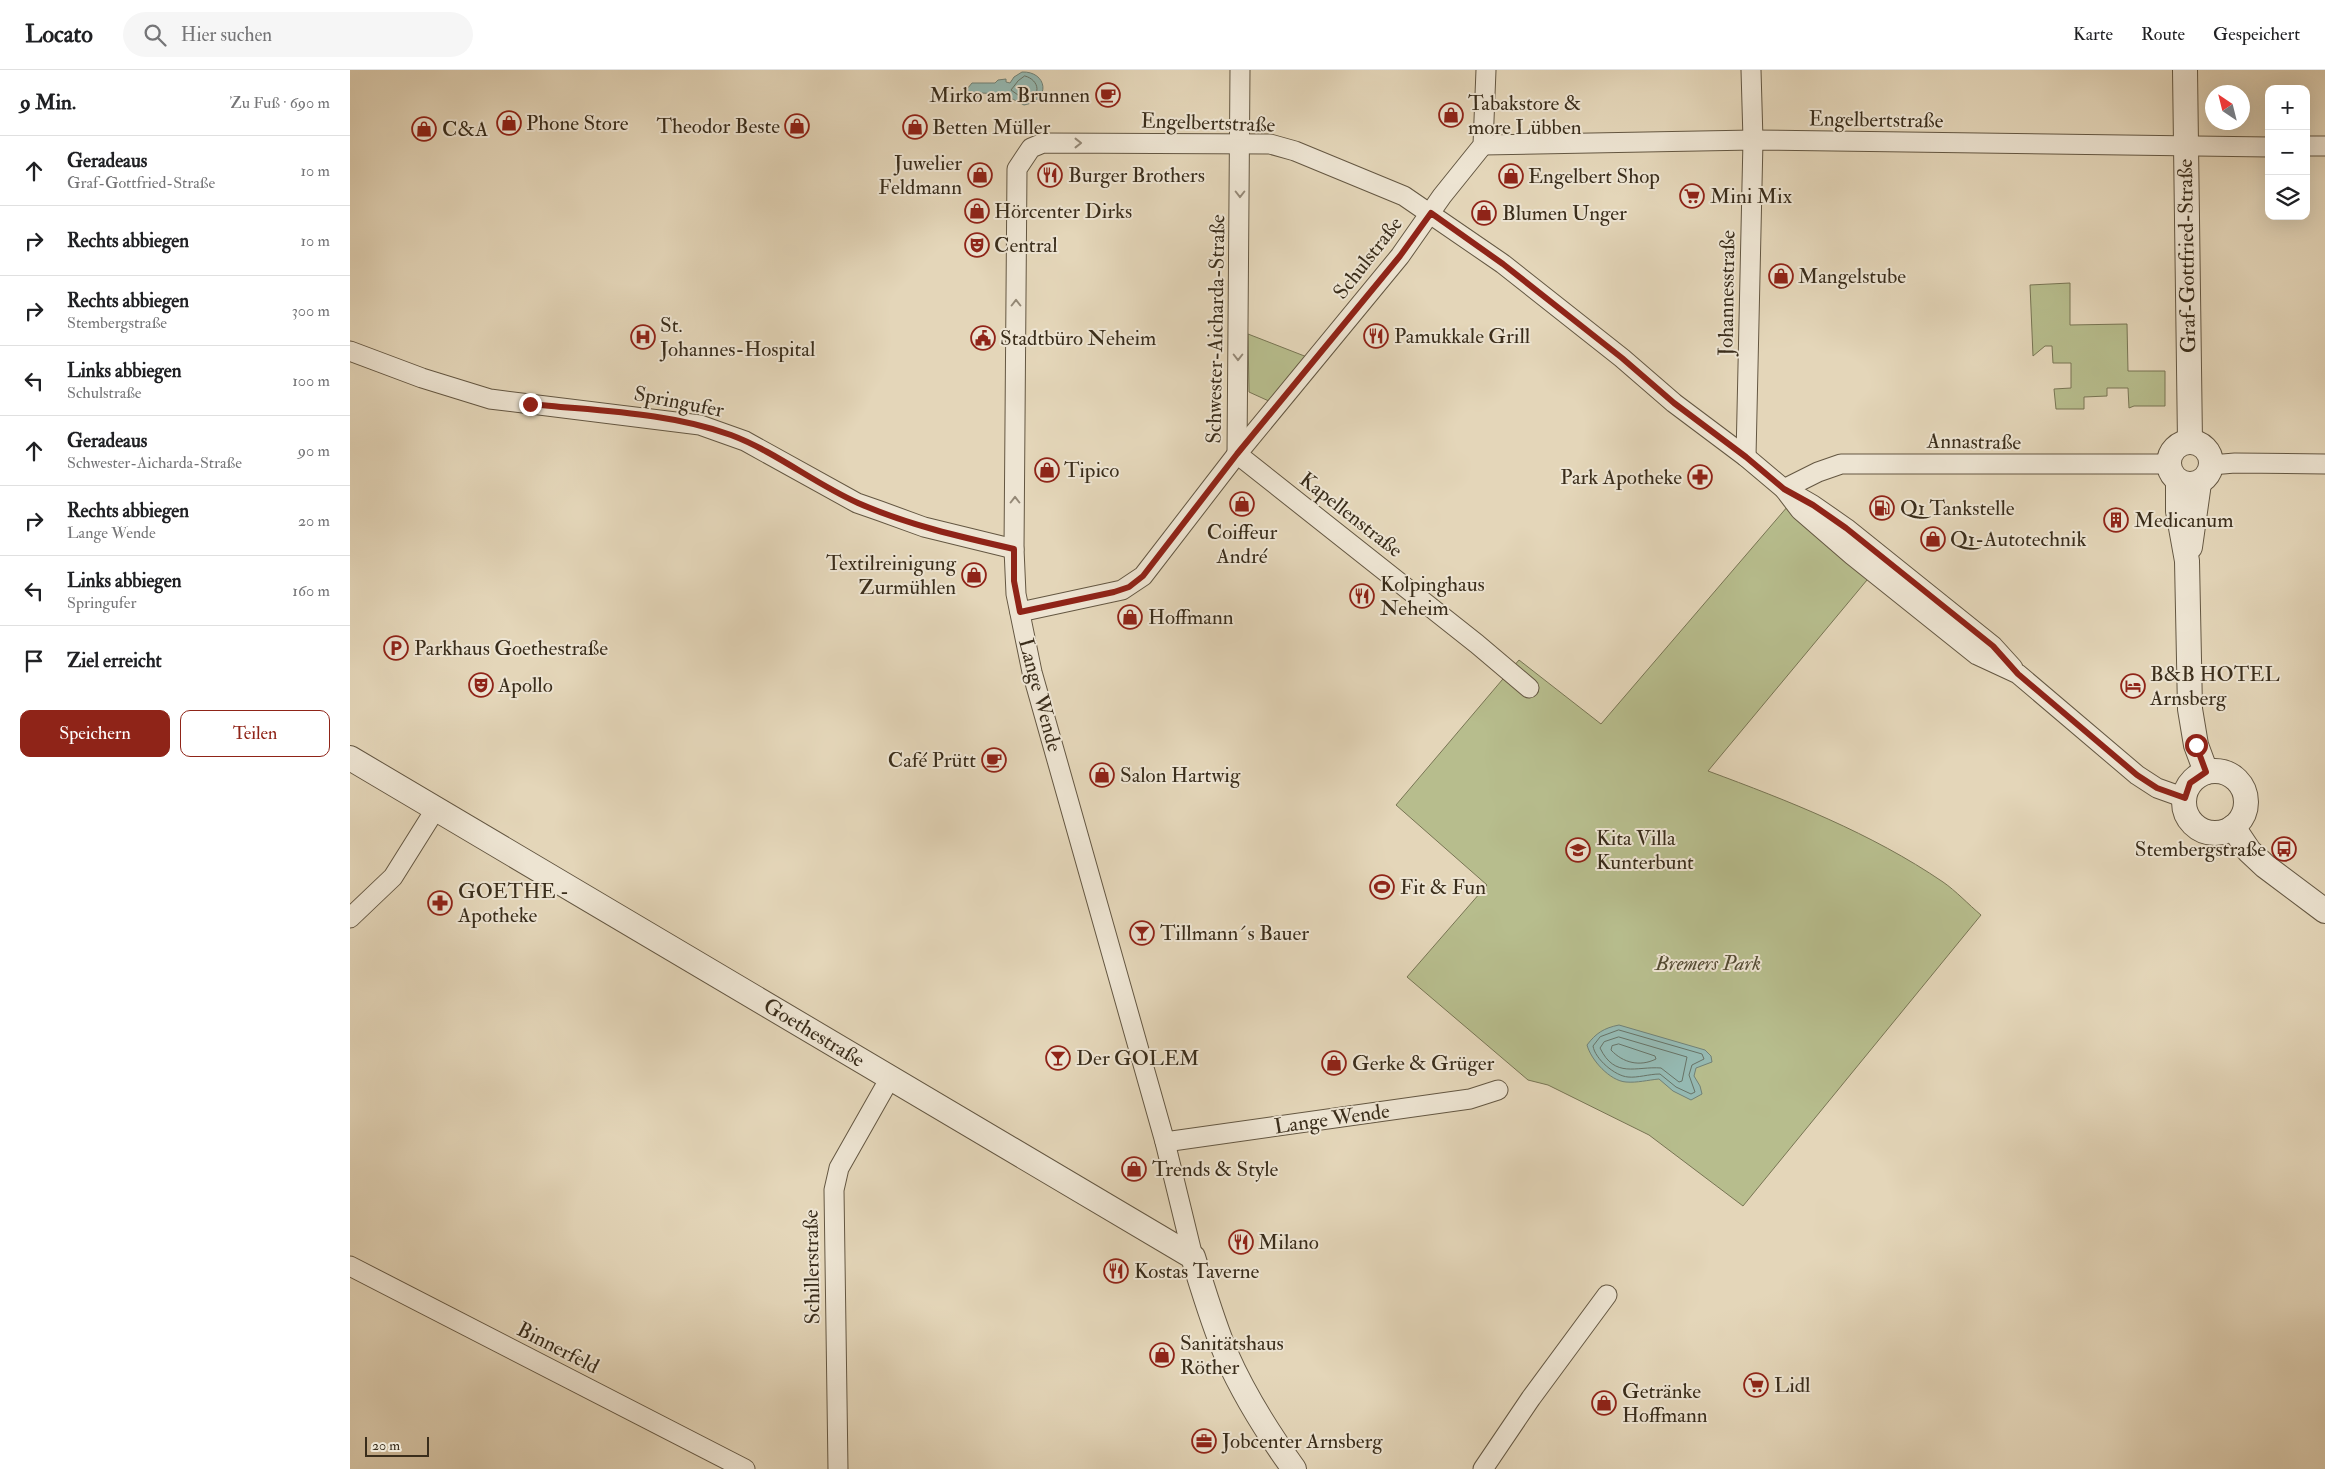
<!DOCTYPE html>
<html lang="de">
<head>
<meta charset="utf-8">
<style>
	body { margin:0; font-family:"IM FELL Double Pica",serif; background:#f6f6f6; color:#202124 }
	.controls { position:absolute; right:15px; top:15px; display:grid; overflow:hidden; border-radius:10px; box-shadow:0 5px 20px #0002 }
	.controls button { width:45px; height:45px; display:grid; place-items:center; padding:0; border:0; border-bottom:1px solid #e0e0e0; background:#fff; color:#202124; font:25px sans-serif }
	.compass { position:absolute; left:1855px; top:15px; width:45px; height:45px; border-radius:50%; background:#fff; box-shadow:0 5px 20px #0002; rotate:325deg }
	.scale { position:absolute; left:15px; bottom:12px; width:64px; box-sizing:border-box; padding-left:5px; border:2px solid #3a2d1b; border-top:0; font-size:14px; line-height:18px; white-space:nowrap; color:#3a2d1b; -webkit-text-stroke:4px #ede4d2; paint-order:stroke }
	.stop { position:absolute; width:15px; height:15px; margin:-11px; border:4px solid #8f2418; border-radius:50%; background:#fff }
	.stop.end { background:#8f2418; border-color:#fff; box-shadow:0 1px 5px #0008 }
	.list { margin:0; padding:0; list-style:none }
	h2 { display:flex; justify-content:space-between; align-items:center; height:65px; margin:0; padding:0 20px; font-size:21px }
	h2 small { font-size:16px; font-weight:400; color:#757577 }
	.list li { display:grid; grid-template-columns:32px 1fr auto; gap:15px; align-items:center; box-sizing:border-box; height:70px; padding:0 20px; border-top:1px solid #e0e0e0 }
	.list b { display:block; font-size:19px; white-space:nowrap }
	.list p { margin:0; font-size:16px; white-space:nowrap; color:#757577 }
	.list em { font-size:16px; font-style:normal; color:#757577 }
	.actions { display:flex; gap:10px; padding:15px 20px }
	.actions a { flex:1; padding:11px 0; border:1px solid #8f2418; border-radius:10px; text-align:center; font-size:18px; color:#8f2418 }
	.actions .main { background:#8f2418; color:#fff }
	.icon { flex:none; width:28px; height:28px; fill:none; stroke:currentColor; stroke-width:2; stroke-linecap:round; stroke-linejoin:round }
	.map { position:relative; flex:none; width:1975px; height:1399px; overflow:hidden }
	header { display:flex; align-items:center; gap:30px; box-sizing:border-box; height:70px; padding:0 25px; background:#fff; border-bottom:1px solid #e0e0e0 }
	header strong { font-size:24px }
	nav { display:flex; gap:28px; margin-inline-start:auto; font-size:18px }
	.search { width:350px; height:45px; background:#f6f6f6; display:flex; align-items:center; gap:12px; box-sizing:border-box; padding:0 18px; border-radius:28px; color:#757577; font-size:19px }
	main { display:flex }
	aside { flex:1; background:#fff }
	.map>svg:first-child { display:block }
</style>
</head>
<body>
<header>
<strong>Locato</strong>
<div class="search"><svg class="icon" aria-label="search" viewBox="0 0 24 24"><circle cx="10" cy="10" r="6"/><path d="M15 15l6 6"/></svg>Hier suchen</div>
<nav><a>Karte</a><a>Route</a><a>Gespeichert</a></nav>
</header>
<main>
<aside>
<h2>9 Min.<small>Zu Fuß · 690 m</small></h2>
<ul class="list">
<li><svg class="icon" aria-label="ahead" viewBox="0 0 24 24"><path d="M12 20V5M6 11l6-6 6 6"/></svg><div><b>Geradeaus</b><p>Graf-Gottfried-Straße</p></div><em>10 m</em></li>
<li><svg class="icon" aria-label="right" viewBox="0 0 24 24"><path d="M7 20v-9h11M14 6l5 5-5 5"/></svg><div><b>Rechts abbiegen</b></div><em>10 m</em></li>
<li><svg class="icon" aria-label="right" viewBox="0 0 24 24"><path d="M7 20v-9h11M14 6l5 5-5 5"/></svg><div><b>Rechts abbiegen</b><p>Stembergstraße</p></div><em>300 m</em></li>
<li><svg class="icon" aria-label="left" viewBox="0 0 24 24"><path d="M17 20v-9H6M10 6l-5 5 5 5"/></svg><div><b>Links abbiegen</b><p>Schulstraße</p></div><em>100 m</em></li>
<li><svg class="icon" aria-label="ahead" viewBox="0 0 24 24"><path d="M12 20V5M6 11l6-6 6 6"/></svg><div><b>Geradeaus</b><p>Schwester-Aicharda-Straße</p></div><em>90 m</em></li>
<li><svg class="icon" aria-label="right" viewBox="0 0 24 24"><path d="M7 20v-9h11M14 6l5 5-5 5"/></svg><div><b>Rechts abbiegen</b><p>Lange Wende</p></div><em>20 m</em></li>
<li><svg class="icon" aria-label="left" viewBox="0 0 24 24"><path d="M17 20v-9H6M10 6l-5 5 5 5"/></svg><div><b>Links abbiegen</b><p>Springufer</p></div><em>160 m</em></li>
<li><svg class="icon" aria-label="arrive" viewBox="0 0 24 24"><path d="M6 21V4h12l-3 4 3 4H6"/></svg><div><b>Ziel erreicht</b></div></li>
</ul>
<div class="actions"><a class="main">Speichern</a><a>Teilen</a></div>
</aside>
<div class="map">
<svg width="1975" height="1399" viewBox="0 0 1975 1399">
	<rect width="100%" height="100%" fill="#e4d6b9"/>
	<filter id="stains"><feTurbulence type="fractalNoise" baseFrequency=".004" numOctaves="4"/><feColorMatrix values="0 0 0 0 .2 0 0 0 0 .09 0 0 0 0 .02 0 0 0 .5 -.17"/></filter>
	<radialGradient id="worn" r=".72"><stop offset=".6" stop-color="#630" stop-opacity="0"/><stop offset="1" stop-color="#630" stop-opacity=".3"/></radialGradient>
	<g fill="#b7bd8d" stroke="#787554">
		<polygon points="1720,213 1720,255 1777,254 1778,301 1815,301 1815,336 1784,336 1779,338 1778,318 1757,318 1757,326 1734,327 1734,339 1706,339 1704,319 1721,318 1721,293 1703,293 1702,276 1695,276 1683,286 1680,215"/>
		<polygon points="898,264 957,287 921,332 899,322"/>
		<path d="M1438 436 1522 504 1358 701C1439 731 1521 763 1593 812 1606 821 1618 834 1631 845L1393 1136 1299 1065 1198 1015 1178 1010 1057 907 1137 815 1046 735 1169 590 1251 654Z"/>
	</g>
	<g fill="#95b9b2" stroke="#718176">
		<path d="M672 2C697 1 702 30 674 35 658 26 651 24 632 23L628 27C621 27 620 26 617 19L622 13H645L648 10 656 9V12L660 13 664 7Z"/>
		<path d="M1269 955 1355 980 1361 986 1362 992 1346 998 1344 1006 1350 1016 1352 1024 1341 1030 1323 1021 1309 1009C1298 1010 1287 1013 1276 1012 1260 1011 1241 990 1237 975 1246 963 1254 958 1269 955Z"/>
	</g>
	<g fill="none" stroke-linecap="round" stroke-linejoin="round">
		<g stroke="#687366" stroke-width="1">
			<path d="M675 6C690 10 692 27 675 30L661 20 668 11Z"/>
			<path d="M1269 960 1352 984 1354 989 1342 995 1339 1005 1345 1022 1341 1024 1326 1017 1310 1004C1299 1004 1288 1008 1278 1007 1265 1006 1245 989 1243 976L1250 967Z"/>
			<path d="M1269 967 1337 987 1332 1011 1329 1012 1311 998C1286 996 1265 1009 1250 978L1254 972Z"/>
			<path d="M1269 974 1305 986 1306 989C1290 997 1273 993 1261 980L1262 976Z"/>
		</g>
		<g stroke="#645742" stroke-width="21">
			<g id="minor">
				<polyline points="1133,75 1403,70 1919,77"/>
				<polyline points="1956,76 1975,76"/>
				<polyline points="0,281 72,308 140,329 350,355 395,371 507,433 530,441 574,457 664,479"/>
				<polyline points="887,384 890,0"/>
				<polyline points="887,384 1127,574 1179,618"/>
				<polyline points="1396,387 1403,70 1401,0"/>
				<polyline points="1861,395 1885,393 1975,394"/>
				<polyline points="1434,419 1468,402 1491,394 1818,394"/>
				<polyline points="1444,424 1463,435 1496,458 1643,576 1663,598"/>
				<polyline points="670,542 772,520 793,506 887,384 1050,186 1092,126 1133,75 1136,0"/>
				<polyline points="0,848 43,807 85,740"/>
				<polyline points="815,1072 1120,1029 1148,1020"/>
				<polyline points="843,1187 815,1072 682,602 666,524 664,479 667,99 681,78 693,73 920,74 945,81 1054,126 1153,194 1272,288 1324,333 1396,387 1434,419 1450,440 1502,485 1627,585 1668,604 1787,705 1807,718 1835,728"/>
				<polyline points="0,1196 395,1399"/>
				<polyline points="488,1399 484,1120 489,1098 540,1008"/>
				<polyline points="1133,1399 1181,1328 1257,1225"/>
			</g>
		</g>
		<g stroke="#645742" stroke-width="26">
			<g id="tertiary">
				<polyline points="1835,0 1840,372"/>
				<circle cx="1840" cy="393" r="21"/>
				<polyline points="1828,411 1828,441 1837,491 1840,639 1846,675 1856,702"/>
				<polyline points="1840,477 1849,413"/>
				<path d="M0 688 843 1187C853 1219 863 1253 876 1284 894 1325 918 1363 944 1399"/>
				<circle cx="1865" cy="732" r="31"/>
				<polyline points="1883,757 1899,781 1915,796 1975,841"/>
			</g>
		</g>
		<use href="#minor" stroke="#ede4d2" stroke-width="19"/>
		<use href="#tertiary" stroke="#ede4d2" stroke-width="24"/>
	</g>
	<defs><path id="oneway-chevron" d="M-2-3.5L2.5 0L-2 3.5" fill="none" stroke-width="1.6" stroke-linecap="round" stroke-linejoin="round" transform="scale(1.25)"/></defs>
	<g stroke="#948876">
		<use href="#oneway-chevron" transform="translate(728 73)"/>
		<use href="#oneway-chevron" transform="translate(890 124) rotate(90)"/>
		<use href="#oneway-chevron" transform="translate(666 233) rotate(-90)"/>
		<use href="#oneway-chevron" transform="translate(888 287) rotate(90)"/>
		<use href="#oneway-chevron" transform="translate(665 430) rotate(-90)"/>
	</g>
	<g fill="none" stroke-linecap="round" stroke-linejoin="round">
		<path stroke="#8f2418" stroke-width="6" d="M180 334C246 341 318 342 381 365 426 382 465 414 508 433 558 455 611 467 664 479V511L670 542 764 522 779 517 793 506 887 384 1050 186 1081 143 1153 194 1272 288 1324 333 1396 387 1434 419 1463 435 1496 458 1643 576 1668 604 1787 705 1807 718 1835 728 1840 713 1856 702 1846 675"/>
	</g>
	<defs>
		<g id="cafe-ring" transform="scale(1.25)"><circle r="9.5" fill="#ede4d2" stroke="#8f2418" stroke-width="1.5"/><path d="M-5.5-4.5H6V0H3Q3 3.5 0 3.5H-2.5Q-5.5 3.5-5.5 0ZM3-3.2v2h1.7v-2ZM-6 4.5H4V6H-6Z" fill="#8f2418"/></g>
		<g id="shop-ring" transform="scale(1.25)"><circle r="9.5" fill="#ede4d2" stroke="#8f2418" stroke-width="1.5"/><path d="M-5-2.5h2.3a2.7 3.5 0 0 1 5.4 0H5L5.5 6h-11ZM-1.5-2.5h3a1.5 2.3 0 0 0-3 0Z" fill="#8f2418"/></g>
		<g id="restaurant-ring" transform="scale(1.25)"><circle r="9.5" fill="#ede4d2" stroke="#8f2418" stroke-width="1.5"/><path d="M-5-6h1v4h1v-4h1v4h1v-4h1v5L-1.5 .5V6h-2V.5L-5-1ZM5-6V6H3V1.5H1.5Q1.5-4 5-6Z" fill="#8f2418"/></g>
		<g id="supermarket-ring" transform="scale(1.25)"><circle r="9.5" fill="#ede4d2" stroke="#8f2418" stroke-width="1.5"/><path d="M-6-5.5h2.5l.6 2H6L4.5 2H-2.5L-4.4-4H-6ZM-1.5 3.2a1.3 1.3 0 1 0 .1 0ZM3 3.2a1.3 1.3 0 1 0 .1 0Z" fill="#8f2418"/></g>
		<g id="theatre-ring" transform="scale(1.25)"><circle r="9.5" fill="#ede4d2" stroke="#8f2418" stroke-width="1.5"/><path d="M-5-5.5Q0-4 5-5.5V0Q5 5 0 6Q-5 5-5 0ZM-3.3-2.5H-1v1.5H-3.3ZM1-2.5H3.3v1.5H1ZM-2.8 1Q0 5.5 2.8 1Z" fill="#8f2418"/></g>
		<g id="hospital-ring" transform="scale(1.25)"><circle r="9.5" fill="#ede4d2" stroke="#8f2418" stroke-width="1.5"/><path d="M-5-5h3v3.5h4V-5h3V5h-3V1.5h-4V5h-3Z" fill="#8f2418"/></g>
		<g id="civic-ring" transform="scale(1.25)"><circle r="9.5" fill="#ede4d2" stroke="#8f2418" stroke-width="1.5"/><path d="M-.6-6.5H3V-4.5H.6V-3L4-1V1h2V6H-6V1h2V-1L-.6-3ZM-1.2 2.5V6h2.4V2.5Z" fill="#8f2418"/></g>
		<g id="pharmacy-ring" transform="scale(1.25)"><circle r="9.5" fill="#ede4d2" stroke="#8f2418" stroke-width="1.5"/><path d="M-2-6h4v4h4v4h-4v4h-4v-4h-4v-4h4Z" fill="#8f2418"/></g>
		<g id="fuel-ring" transform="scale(1.25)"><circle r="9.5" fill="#ede4d2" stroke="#8f2418" stroke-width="1.5"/><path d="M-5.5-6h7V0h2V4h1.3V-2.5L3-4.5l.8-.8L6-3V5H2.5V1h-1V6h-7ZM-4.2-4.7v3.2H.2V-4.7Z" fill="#8f2418"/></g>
		<g id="building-ring" transform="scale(1.25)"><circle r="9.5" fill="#ede4d2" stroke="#8f2418" stroke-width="1.5"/><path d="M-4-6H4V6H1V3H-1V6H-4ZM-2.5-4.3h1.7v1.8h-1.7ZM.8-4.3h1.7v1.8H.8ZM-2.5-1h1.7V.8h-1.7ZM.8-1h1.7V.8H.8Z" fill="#8f2418"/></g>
		<g id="parking-ring" transform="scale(1.25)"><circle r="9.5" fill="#ede4d2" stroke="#8f2418" stroke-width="1.5"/><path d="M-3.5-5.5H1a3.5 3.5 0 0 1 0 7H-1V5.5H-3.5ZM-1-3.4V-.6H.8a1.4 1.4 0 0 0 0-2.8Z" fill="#8f2418"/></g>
		<g id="hotel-ring" transform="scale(1.25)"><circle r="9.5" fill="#ede4d2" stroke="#8f2418" stroke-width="1.5"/><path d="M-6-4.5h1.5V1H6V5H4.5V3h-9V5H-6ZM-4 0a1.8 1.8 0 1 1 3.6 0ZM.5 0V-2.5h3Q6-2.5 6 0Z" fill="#8f2418"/></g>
		<g id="bus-ring" transform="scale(1.25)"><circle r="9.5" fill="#ede4d2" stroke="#8f2418" stroke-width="1.5"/><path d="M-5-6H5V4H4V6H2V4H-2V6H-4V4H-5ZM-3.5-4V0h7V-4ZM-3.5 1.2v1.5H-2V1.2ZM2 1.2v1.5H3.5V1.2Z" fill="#8f2418"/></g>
		<g id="school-ring" transform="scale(1.25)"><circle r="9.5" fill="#ede4d2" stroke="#8f2418" stroke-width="1.5"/><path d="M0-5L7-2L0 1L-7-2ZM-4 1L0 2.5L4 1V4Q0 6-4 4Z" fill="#8f2418"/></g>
		<g id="stadium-ring" transform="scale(1.25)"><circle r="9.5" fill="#ede4d2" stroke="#8f2418" stroke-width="1.5"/><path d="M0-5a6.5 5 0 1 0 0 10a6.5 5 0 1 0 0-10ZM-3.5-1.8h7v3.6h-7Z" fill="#8f2418"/></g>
		<g id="bar-ring" transform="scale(1.25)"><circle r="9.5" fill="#ede4d2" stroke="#8f2418" stroke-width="1.5"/><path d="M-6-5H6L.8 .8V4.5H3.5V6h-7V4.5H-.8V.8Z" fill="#8f2418"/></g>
		<g id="office-ring" transform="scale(1.25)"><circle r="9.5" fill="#ede4d2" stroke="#8f2418" stroke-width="1.5"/><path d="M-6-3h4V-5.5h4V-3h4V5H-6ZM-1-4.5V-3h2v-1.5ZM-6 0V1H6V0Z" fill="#8f2418"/></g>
	</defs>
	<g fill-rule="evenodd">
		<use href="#cafe-ring" x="758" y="25"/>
		<use href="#shop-ring" x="1101" y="45"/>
		<use href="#shop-ring" x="159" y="53"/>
		<use href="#shop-ring" x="447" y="56"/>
		<use href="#shop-ring" x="565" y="57"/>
		<use href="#shop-ring" x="74" y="59"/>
		<use href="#shop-ring" x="630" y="105"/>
		<use href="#restaurant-ring" x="700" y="105"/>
		<use href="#shop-ring" x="1161" y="106"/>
		<use href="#supermarket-ring" x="1342" y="126"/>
		<use href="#shop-ring" x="627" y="141"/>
		<use href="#shop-ring" x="1134" y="143"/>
		<use href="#theatre-ring" x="627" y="175"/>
		<use href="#shop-ring" x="1431" y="206"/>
		<use href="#restaurant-ring" x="1026" y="266"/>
		<use href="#hospital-ring" x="293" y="267"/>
		<use href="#civic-ring" x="633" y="268"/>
		<use href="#shop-ring" x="697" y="400"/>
		<use href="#pharmacy-ring" x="1350" y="407"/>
		<use href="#shop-ring" x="892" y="434"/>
		<use href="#fuel-ring" x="1532" y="438"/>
		<use href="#building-ring" x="1766" y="450"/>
		<use href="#shop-ring" x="1583" y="469"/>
		<use href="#shop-ring" x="624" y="505"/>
		<use href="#restaurant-ring" x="1012" y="526"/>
		<use href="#shop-ring" x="780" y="547"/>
		<use href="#parking-ring" x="46" y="578"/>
		<use href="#theatre-ring" x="131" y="615"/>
		<use href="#hotel-ring" x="1783" y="616"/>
		<use href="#cafe-ring" x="644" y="690"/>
		<use href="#shop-ring" x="752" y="705"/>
		<use href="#bus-ring" x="1934" y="779"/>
		<use href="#school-ring" x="1228" y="780"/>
		<use href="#stadium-ring" x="1032" y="817"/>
		<use href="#pharmacy-ring" x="90" y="833"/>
		<use href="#bar-ring" x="792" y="863"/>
		<use href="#bar-ring" x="708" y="988"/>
		<use href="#shop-ring" x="984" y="993"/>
		<use href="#shop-ring" x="784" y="1099"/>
		<use href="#restaurant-ring" x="891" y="1172"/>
		<use href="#restaurant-ring" x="766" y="1201"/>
		<use href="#shop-ring" x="812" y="1285"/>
		<use href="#supermarket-ring" x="1406" y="1315"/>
		<use href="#shop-ring" x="1254" y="1333"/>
		<use href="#office-ring" x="854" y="1371"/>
	</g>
	<g text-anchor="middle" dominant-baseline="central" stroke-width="4" stroke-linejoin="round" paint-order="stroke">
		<g font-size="21" fill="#3a2d1b" stroke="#ede4d2" text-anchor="start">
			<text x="740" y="25" text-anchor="end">Mirko am Brunnen</text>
			<text x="1118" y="33">Tabakstore &amp;<tspan x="1118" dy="24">more Lübben</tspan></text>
			<text x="176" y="53">Phone Store</text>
			<text x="430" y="56" text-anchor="end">Theodor Beste</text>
			<text x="582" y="57">Betten Müller</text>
			<text x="92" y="59">C&amp;A</text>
			<text x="612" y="93" text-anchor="end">Juwelier<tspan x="612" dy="24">Feldmann</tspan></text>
			<text x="718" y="105">Burger Brothers</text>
			<text x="1178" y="106">Engelbert Shop</text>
			<text x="1360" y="126">Mini Mix</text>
			<text x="644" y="141">Hörcenter Dirks</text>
			<text x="1152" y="143">Blumen Unger</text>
			<text x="644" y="175">Central</text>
			<text x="1448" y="206">Mangelstube</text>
			<text x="310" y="255">St.<tspan x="310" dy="24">Johannes-Hospital</tspan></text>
			<text x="1044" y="266">Pamukkale Grill</text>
			<text x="650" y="268">Stadtbüro Neheim</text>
			<text x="714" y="400">Tipico</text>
			<text x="1332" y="407" text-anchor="end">Park Apotheke</text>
			<text x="1550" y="438">Q1 Tankstelle</text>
			<text x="1784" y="450">Medicanum</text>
			<text x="892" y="462" text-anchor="middle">Coiffeur<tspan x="892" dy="24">André</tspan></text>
			<text x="1600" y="469">Q1-Autotechnik</text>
			<text x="606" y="493" text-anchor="end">Textilreinigung<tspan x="606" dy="24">Zurmühlen</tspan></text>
			<text x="1030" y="514">Kolpinghaus<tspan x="1030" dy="24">Neheim</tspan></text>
			<text x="798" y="547">Hoffmann</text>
			<text x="64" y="578">Parkhaus Goethestraße</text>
			<text x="1800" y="604">B&amp;B HOTEL<tspan x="1800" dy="24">Arnsberg</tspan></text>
			<text x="148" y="615">Apollo</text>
			<text x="626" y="690" text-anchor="end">Café Prütt</text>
			<text x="770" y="705">Salon Hartwig</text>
			<text x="1246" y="768">Kita Villa<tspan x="1246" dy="24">Kunterbunt</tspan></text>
			<text x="1916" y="779" text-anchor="end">Stembergstraße</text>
			<text x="1050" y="817">Fit &amp; Fun</text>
			<text x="108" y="821">GOETHE -<tspan x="108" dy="24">Apotheke</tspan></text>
			<text x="810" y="863">Tillmann´s Bauer</text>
			<text x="726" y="988">Der GOLEM</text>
			<text x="1002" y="993">Gerke &amp; Grüger</text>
			<text x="802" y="1099">Trends &amp; Style</text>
			<text x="908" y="1172">Milano</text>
			<text x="784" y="1201">Kostas Taverne</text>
			<text x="830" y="1273">Sanitätshaus<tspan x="830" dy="24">Röther</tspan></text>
			<text x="1424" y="1315">Lidl</text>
			<text x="1272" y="1321">Getränke<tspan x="1272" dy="24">Hoffmann</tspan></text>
			<text x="872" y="1371">Jobcenter Arnsberg</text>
		</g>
		<g font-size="21" fill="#3a2d1b" stroke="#ede4d2">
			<text transform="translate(1526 50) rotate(1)">Engelbertstraße</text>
			<text transform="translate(858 53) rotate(2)">Engelbertstraße</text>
			<text transform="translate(1837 186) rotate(-91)">Graf-Gottfried-Straße</text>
			<text transform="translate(1018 188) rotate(-52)">Schulstraße</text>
			<text transform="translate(1377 223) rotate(-89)">Johannesstraße</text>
			<text transform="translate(866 259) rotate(-89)">Schwester-Aicharda-Straße</text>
			<text transform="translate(329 332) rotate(11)">Springufer</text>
			<text transform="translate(1624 372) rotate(1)">Annastraße</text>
			<text transform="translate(1001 445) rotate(38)">Kapellenstraße</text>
			<text transform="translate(690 625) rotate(75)">Lange Wende</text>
			<text transform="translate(464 963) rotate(31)">Goethestraße</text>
			<text transform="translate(982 1049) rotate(-8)">Lange Wende</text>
			<text transform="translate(462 1197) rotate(-91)">Schillerstraße</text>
			<text transform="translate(208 1278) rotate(27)">Binnerfeld</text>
		</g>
		<g font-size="21" font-style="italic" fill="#534a32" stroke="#ede4d2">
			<text x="1358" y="893">Bremers Park</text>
		</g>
	</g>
	<rect width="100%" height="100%" filter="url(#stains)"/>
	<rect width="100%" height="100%" fill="url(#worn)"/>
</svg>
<div class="controls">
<button>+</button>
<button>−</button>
<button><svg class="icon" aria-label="layers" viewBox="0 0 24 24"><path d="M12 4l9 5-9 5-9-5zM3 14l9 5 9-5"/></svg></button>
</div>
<svg class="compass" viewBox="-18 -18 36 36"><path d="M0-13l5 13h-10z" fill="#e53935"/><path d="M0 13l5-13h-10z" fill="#757577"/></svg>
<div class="scale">20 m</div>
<div class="stop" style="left:1846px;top:675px"></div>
<div class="stop end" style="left:180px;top:334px"></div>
</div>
</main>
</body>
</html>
